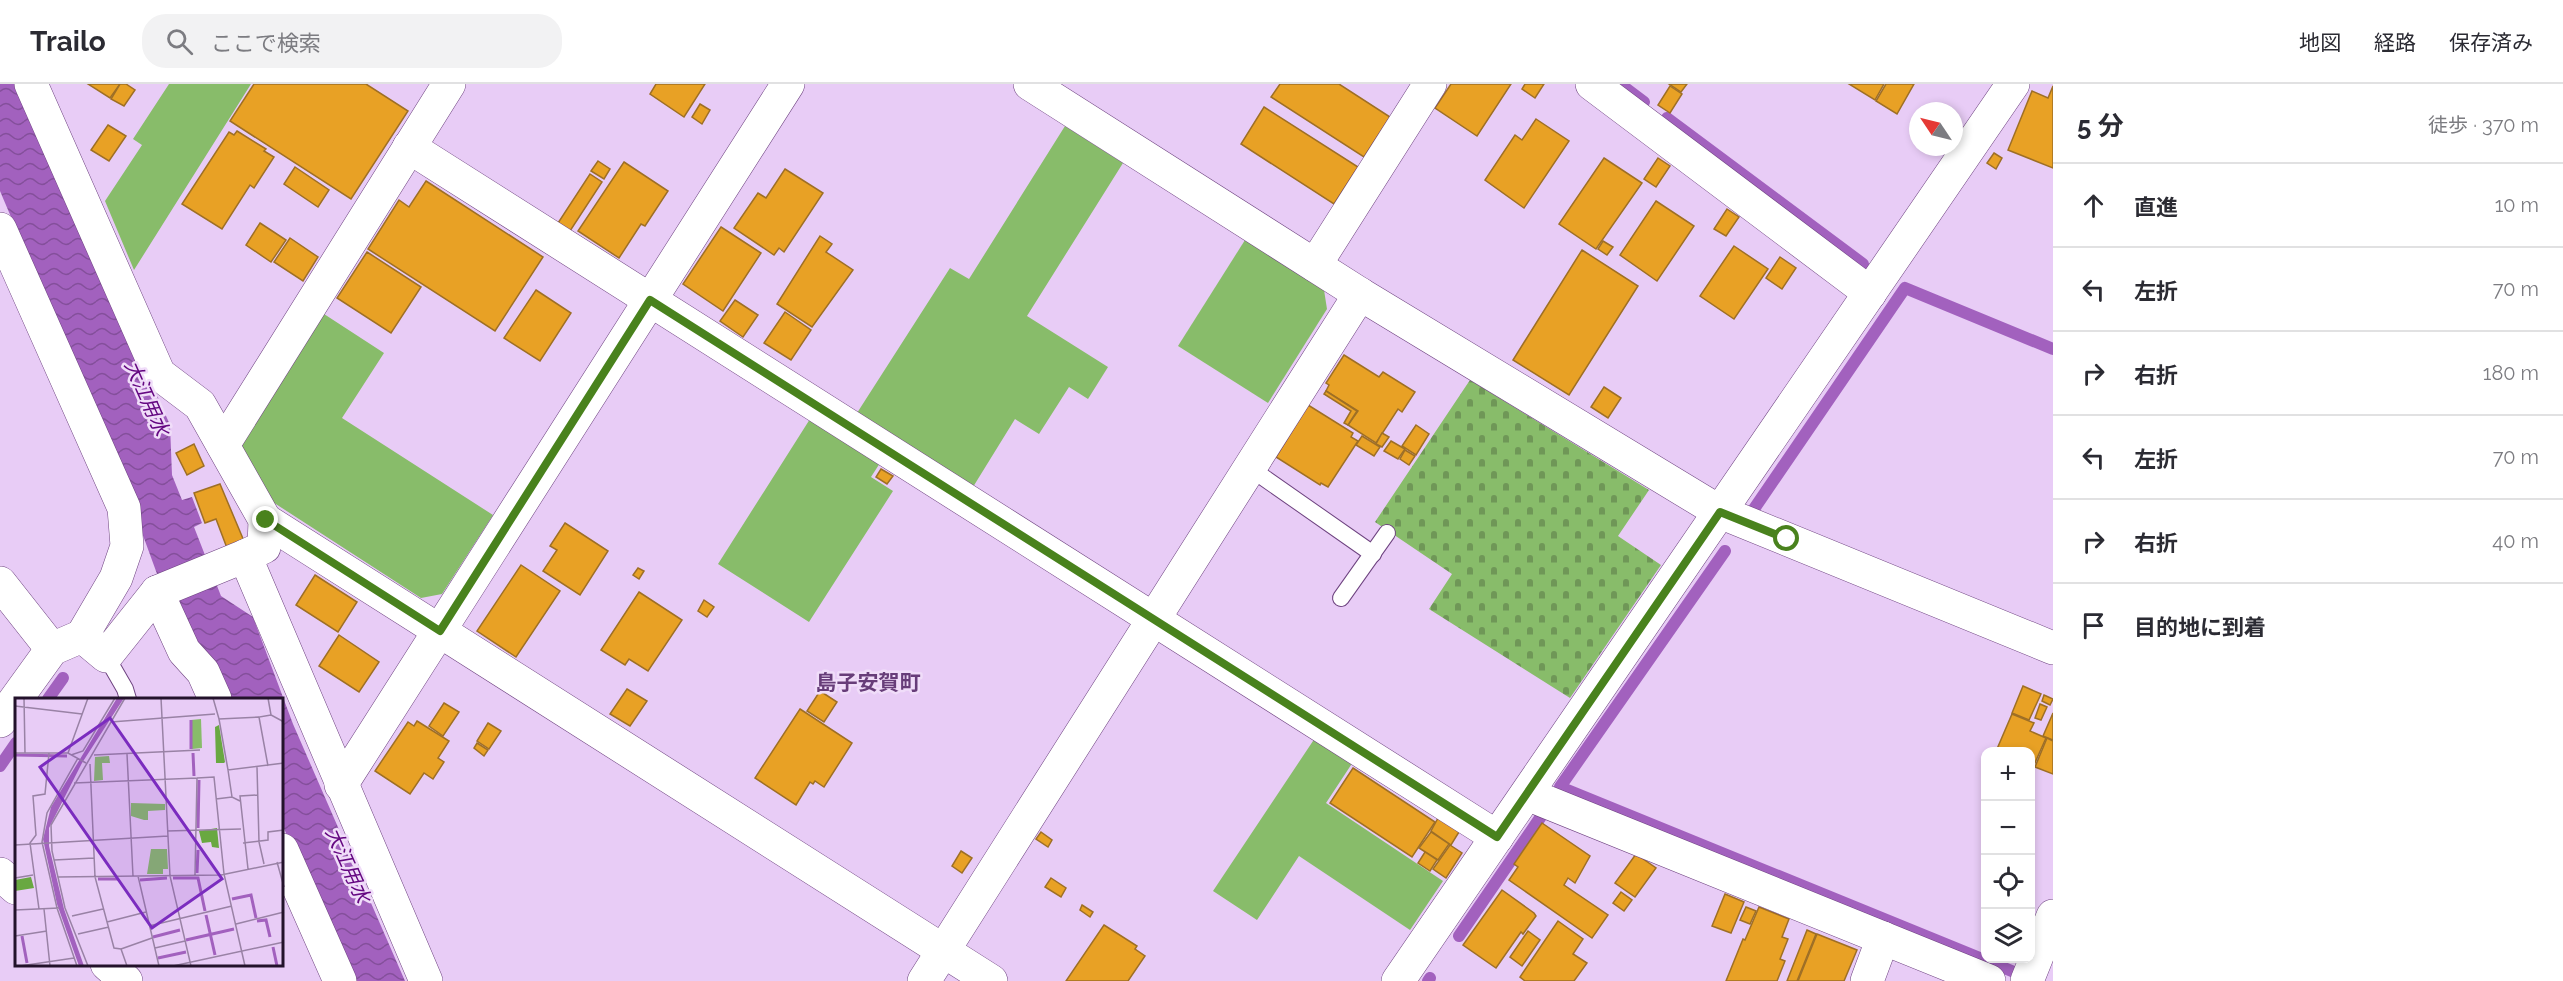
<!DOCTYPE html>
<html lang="ja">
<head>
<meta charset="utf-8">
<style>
	body { margin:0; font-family:Raleway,"Noto Sans JP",sans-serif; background:#f2f2f3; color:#2b2b33 }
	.controls { position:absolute; right:18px; bottom:18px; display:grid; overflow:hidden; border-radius:12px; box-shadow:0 3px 9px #0003 }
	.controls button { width:54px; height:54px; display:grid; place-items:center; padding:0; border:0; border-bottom:2px solid #e1e1e2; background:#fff; color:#2b2b33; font:30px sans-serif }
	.compass { position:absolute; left:1909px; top:18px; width:54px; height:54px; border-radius:50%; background:#fff; box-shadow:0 3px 9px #0003; rotate:305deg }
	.stop { position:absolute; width:18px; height:18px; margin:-14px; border:4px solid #49821d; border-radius:50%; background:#fff }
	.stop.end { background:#49821d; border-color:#fff; box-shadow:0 2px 6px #0008 }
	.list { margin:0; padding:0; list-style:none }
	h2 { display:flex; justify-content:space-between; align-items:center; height:78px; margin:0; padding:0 24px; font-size:26px }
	h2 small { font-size:20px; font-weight:400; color:#7c7c81 }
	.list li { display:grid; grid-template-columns:39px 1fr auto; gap:18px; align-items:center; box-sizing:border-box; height:84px; padding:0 24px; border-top:2px solid #e1e1e2 }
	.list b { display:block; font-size:22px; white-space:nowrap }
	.list em { font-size:20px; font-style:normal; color:#7c7c81 }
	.icon { flex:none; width:33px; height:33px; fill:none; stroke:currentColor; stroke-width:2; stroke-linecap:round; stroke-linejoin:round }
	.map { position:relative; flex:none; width:2053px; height:897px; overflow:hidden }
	header { display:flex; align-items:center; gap:36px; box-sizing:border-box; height:84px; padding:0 30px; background:#fff; border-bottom:2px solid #e1e1e2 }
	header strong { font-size:28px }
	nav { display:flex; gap:33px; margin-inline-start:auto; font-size:21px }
	.search { width:420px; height:54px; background:#f2f2f3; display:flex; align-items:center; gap:15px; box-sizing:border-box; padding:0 21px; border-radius:24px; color:#7c7c81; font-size:22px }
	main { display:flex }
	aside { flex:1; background:#fff }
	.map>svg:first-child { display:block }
</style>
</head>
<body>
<header>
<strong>Trailo</strong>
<div class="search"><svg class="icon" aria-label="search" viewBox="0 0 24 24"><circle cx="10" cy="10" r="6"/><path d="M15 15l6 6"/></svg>ここで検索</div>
<nav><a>地図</a><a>経路</a><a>保存済み</a></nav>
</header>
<main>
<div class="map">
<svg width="2053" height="897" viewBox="0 0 2053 897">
	<defs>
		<pattern id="cemetery-stones" width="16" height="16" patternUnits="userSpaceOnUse" patternTransform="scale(1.5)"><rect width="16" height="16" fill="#88bc6a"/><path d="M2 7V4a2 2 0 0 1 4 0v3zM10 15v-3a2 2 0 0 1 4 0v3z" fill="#6f9757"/></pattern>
		<pattern id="water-waves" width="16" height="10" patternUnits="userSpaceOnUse" patternTransform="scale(1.5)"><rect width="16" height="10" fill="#a261be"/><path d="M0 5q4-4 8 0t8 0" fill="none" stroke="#844f9b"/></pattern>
	</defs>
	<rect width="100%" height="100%" fill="#e8ccf6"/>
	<g fill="#88bc6a">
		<polygon points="169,0 251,0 134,186 105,117 142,61 133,55"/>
		<polygon points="1065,42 1123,79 1027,232 1108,283 1088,315 1069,303 1039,350 1015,335 973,403 857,329 950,184 969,195"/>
		<polygon points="1245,156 1324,206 1327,225 1268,319 1178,262"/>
		<polygon points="324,230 384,269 342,334 493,431 442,510 421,514 265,413 240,359"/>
		<polygon points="810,335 880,379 871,393 893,407 809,538 718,480"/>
		<polygon points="1315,654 1353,678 1326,719 1443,797 1410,846 1299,772 1257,836 1213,807"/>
	</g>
	<polygon fill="url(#cemetery-stones)" points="1470,296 1649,406 1618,452 1661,481 1570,614 1429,525 1452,490 1375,438"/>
	<polygon fill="url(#water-waves)" points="0,0 21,0 170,341 172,391 182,416 192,413 202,439 194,443 221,512 253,533 293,640 405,897 351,897 282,740 282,615 227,615 160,498 126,405 0,107"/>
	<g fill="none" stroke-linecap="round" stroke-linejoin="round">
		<g stroke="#a261be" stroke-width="12">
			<polyline points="1620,0 1644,18"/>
			<polyline points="1667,34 1863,180"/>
			<polyline points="1754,425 1905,204 2053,265"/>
			<polyline points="1725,467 1560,703 2019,890"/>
			<polyline points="48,615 63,594"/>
			<polyline points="0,682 16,659"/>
			<polyline points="1459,852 1542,731"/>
			<polyline points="1428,897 1430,894"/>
		</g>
	</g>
	<g fill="#e8a125" stroke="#9e6f25" stroke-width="1.5">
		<polygon points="88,0 120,0 110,14"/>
		<polygon points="120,0 126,0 135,6 124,22 111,15"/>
		<polygon points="254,0 366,0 408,27 351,115 230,37"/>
		<polygon points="656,0 705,0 684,33 650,10"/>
		<polygon points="1280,0 1339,0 1390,33 1364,73 1271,13"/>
		<polygon points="1451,0 1511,0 1477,52 1435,24"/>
		<polygon points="1525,0 1544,0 1535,14 1522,5"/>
		<polygon points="1669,0 1687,0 1681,8"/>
		<polygon points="1849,0 1884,0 1875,16"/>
		<polygon points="1886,0 1914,0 1897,30 1876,17"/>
		<polygon points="1670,2 1682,10 1670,29 1658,21"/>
		<polygon points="2053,2 2053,84 2008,66 2032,7 2048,14"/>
		<polygon points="700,20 710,26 702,40 692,33"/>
		<polygon points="1264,23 1358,83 1334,120 1241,60"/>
		<polygon points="1536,35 1569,57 1524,124 1485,96 1515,51 1522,56"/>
		<polygon points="108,41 126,52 109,77 91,66"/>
		<polygon points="237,47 266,65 264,67 274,73 254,104 250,101 222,145 182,120 229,48 234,51"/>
		<polygon points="1994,69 2002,74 1996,85 1987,79"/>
		<polygon points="1604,74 1642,99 1596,165 1559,140"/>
		<polygon points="1658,74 1670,82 1656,103 1644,95"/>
		<polygon points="598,77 610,85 604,95 591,87"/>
		<polygon points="624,78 668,107 645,142 641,140 619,174 578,147"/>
		<polygon points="295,83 329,106 318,123 284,100"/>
		<polygon points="785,85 823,109 784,168 779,164 774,171 734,144 758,109 766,114"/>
		<polygon points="590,90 602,98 570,147 558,139"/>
		<polygon points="426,97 543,173 495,247 368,165 399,116 409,123"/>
		<polygon points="1656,117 1694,142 1657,197 1620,171"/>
		<polygon points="1727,125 1739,133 1726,152 1714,145"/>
		<polygon points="260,139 286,156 271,178 246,161"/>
		<polygon points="721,143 761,169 723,227 683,200"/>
		<polygon points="820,152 832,160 826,168 853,186 812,243 777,220"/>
		<polygon points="290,154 318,173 303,197 274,178"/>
		<polygon points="1603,157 1613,163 1607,171 1598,165"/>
		<polygon points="1734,162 1768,185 1734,235 1700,212"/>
		<polygon points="1582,166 1638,202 1569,311 1513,276"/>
		<polygon points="367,168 421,203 391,249 337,214"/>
		<polygon points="1780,173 1796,184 1782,205 1766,194"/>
		<polygon points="536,206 571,229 540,277 504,254"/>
		<polygon points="735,216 758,231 743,253 720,237"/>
		<polygon points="785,228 811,246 791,276 764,259"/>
		<polygon points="1344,271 1379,293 1383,288 1415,308 1402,328 1398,325 1376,359 1348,341 1358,327 1326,307 1329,301 1326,299"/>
		<polygon points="1604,303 1621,314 1608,334 1591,323"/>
		<polygon points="1326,307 1357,327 1348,341 1344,339 1351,327 1324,310"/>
		<polygon points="1308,321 1353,349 1351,353 1358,357 1328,403 1321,399 1320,401 1276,373"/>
		<polygon points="1416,341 1429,350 1416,371 1402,362"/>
		<polygon points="1382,349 1389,353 1382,363 1376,360"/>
		<polygon points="1362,352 1380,363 1374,372 1356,361"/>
		<polygon points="1391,357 1405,365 1398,375 1384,367"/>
		<polygon points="194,360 204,382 187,391 176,369"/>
		<polygon points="1405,366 1415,372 1409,381 1400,375"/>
		<polygon points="881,385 893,392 887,400 876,393"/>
		<polygon points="220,400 244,457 227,464 216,435 205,439 194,409"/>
		<polygon points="565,439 608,467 580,511 543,487 557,466 550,462"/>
		<polygon points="521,481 560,507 516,573 477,547"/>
		<polygon points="638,484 644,487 639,495 633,491"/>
		<polygon points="315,491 357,518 338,548 296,521"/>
		<polygon points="639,508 682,536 648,587 629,575 625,581 601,566"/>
		<polygon points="704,516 714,523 707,533 698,527"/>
		<polygon points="339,551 379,578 359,608 319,582"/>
		<polygon points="2023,602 2041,610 2029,636 2012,629"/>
		<polygon points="627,605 647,617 630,642 610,630"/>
		<polygon points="820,607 837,618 824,638 807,627"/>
		<polygon points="2044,611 2053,615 2050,621 2042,617"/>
		<polygon points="444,619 459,628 443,652 429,642"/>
		<polygon points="2040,620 2047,623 2041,636 2035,634"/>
		<polygon points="800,625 852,659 824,703 815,697 813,700 810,698 796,721 755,694"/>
		<polygon points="2053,629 2053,656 2043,652"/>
		<polygon points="2012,630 2034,639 2030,647 2046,654 2034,681 2030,680 2030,668 2002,668 1997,665"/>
		<polygon points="417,637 449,657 438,674 444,678 433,695 424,689 410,710 375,687 408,638 414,642"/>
		<polygon points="488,639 501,647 489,665 477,657"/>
		<polygon points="2047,654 2053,657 2053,690 2035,683"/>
		<polygon points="477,659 488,666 484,672 474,664"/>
		<polygon points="1353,684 1435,738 1412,773 1330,719"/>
		<polygon points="1438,734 1459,748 1451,761 1431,747"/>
		<polygon points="1542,739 1590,772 1575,799 1568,794 1564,801 1608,831 1592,854 1509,796 1518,783 1514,780"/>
		<polygon points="1041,748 1052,756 1048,763 1036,755"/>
		<polygon points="1431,748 1449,760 1438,776 1419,764"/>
		<polygon points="1450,761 1462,769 1446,794 1433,785"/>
		<polygon points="961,767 972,774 962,789 952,782"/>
		<polygon points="1425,768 1437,776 1430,787 1418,779"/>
		<polygon points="1636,770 1656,784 1635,813 1615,799"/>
		<polygon points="1051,794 1066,804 1061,813 1045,803"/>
		<polygon points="1502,806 1534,829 1536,832 1523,850 1521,848 1496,884 1463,861"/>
		<polygon points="1621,808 1632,816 1624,827 1613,819"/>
		<polygon points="1725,810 1744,818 1731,849 1712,842"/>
		<polygon points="1082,821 1093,828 1090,833 1080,826"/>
		<polygon points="1746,823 1756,827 1750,840 1740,836"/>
		<polygon points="1759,823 1789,835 1782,853 1788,855 1780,875 1785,877 1777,897 1726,897 1743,855 1745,856"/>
		<polygon points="1558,837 1583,855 1573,870 1587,879 1574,897 1525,897 1520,893"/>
		<polygon points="1104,841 1137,862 1135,865 1145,872 1128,897 1066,897"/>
		<polygon points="1807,846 1816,850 1797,897 1787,897"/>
		<polygon points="1528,847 1540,856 1522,882 1510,873"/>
		<polygon points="1817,850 1857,866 1844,897 1798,897"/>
	</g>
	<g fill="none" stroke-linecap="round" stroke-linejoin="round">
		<g stroke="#6e4380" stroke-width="18">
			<g id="service">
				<polyline points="1250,384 1373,470"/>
				<polyline points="1341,514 1387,449"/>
				<polyline points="106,572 125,605 128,615"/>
			</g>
		</g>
		<g stroke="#6e4380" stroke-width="34">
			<g id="minor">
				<polyline points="31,0 159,290 200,321 265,436 264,463 245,472 426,897"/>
				<polyline points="1030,0 1360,210 1720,428 2053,564"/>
				<polyline points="1592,0 1870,209"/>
				<polyline points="409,63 1497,753"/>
				<polyline points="0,145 124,424 127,462 116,494 82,552"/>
				<polyline points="1315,181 1430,0"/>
				<polyline points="223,361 449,0"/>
				<polyline points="265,436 991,897"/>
				<polyline points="0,499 52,565"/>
				<polyline points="157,508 184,567 203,588 215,615"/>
				<polyline points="0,637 52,565 82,552 106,572 157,508 245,472"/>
				<polyline points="341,701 788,0"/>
				<polyline points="1527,710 1989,897"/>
				<polyline points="282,766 340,897"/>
				<polyline points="0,790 16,804"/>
				<polyline points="107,880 126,897"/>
				<polyline points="924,897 1360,210"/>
				<polyline points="1398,897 2013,0"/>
				<polyline points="1867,897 1883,854"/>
				<polyline points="2027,897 2053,832"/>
			</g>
		</g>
		<use href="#service" stroke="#fff" stroke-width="16"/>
		<use href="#minor" stroke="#fff" stroke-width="33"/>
	</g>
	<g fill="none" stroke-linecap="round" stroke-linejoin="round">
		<polyline stroke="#49821d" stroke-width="8" points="266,436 440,547 650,216 1497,753 1720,428 1787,455"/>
	</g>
	<g text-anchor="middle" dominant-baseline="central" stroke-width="5" stroke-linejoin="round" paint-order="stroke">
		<g font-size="20" font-style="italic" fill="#640781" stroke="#f0ddf9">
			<text transform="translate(147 314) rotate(66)">大江用水</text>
			<text transform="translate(348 781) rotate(66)">大江用水</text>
		</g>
		<g font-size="21" font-weight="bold" fill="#673d79" stroke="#f0ddf9">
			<text x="868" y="598">島子安賀町</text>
		</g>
	</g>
	<g transform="translate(15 614)">
		<rect width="268" height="268" fill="#e8ccf6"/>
		<path d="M94 58 95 65H87L88 82 79 83 80 59ZM116 105 150 106V112L133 113V122H129L116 118Z" fill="#88bc6a"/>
		<path d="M204 27 210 64 209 65H201L200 29ZM202 130 204 150 197 149 196 144 187 145 184 133ZM16 179 19 190 0 193V182Z" fill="#69a841"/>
		<path d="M136 151H152L153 171H148V176H132Z" fill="#88bc6a"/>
		<path d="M186 21 187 50 177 51 176 22Z" fill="#88bc6a"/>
		<path d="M102 0H109L67 65 34 130V148L49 211 69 268H64L42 206 28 141 36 109Z" fill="#a261be"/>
		<path fill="none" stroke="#a261be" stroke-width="3" d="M176 22V51M178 55 179 78M0 57 52 58M183 130 184 82M182 175 183 152M158 180H183L190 213M83 181H103M125 182 152 180M217 201 236 197 241 220M191 217 200 257M242 223 251 222 255 239M7 238 12 265M138 239 165 232M171 242 219 231M258 249 262 268M143 260 171 254"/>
		<path fill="none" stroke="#9982a5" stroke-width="1.5" d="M9 0 10 55M146 0 155 178 176 268M198 0 204 21 244 19M253 0 256 17 269 24M0 8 67 16M204 21 213 72 269 65M96 24 200 16M0 55H53L71 65M53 55 73 0M112 56 118 178M56 57 68 53 100 0M79 57 185 52M75 66 80 179 99 250 106 251 112 268M253 68 244 19 256 17M242 69 244 144 249 166M213 72 217 99M182 80 199 79 209 176 230 268M59 85 182 80 180 177M201 101 217 99 225 103M152 133 226 131M228 145 253 142V134L269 132M0 147 153 138M39 162 79 160M262 164 269 189M233 171 225 98 243 97M123 178 144 268M43 179 206 177 269 164M0 180 18 177M24 211 15 145 21 137 18 98 30 96 34 55M29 211 35 268M0 212 44 210M57 218 88 211M92 224 131 214M221 226 269 214M134 228 217 208M63 236 94 229M0 238 32 233M140 250 170 243M106 251 137 240M5 268 59 260M62 268 42 210 27 144 32 115 63 60M73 268 50 210 37 153 36 127 110 0M158 268 269 244"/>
		<path fill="#7b2cbf" fill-opacity="0.15" stroke="#7b2cbf" stroke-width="3" d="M95 20 207 181 137 230 25 69Z"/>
		<rect width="268" height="268" fill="none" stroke="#23122b" stroke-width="3"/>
	</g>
</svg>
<div class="controls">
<button>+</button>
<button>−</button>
<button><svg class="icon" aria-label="locate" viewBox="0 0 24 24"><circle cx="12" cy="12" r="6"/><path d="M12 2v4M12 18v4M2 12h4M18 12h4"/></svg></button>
<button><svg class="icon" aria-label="layers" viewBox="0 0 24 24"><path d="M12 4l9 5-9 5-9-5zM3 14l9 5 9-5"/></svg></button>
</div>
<svg class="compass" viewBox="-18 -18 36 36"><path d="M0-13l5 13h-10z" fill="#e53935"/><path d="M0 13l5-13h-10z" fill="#7c7c81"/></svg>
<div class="stop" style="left:1787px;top:455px"></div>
<div class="stop end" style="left:266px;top:436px"></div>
</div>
<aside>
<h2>5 分<small>徒歩 · 370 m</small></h2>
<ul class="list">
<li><svg class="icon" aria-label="ahead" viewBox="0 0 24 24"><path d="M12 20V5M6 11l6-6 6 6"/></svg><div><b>直進</b></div><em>10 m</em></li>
<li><svg class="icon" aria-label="left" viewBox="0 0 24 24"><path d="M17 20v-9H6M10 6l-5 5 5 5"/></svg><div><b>左折</b></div><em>70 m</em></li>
<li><svg class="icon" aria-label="right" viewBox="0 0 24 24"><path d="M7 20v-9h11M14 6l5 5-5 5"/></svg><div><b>右折</b></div><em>180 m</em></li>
<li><svg class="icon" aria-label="left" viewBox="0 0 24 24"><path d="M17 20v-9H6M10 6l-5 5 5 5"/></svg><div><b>左折</b></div><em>70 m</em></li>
<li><svg class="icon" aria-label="right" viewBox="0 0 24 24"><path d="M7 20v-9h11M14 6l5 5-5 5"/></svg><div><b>右折</b></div><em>40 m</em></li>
<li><svg class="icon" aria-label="arrive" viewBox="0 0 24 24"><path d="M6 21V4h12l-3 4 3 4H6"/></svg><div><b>目的地に到着</b></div></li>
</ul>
</aside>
</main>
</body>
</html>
